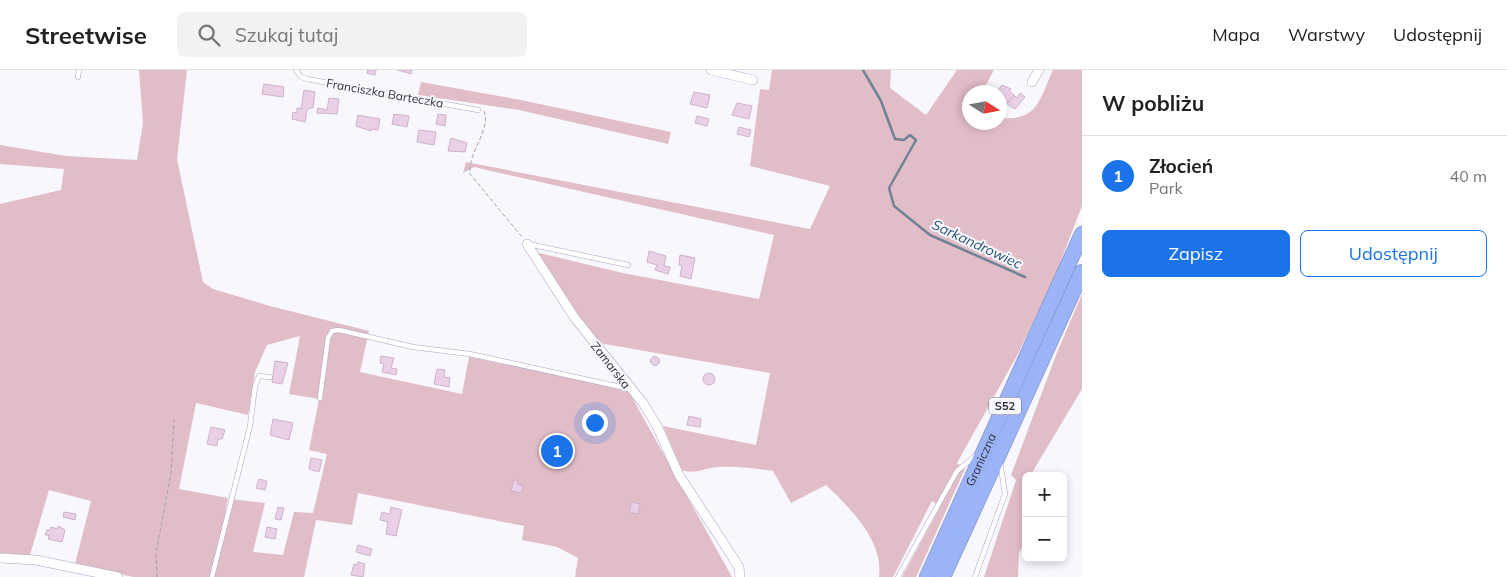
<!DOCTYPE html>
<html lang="pl">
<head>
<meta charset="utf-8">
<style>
	body { margin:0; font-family:Mulish,sans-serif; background:#f2f2f2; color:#222 }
	.controls { position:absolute; right:15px; bottom:15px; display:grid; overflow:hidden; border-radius:8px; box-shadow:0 2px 8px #0003 }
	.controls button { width:45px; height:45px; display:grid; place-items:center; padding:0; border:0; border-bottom:1px solid #e0e0e0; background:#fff; color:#222; font:25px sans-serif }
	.compass { position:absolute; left:962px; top:15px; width:45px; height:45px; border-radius:50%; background:#fff; box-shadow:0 2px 8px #0003; rotate:101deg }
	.you { position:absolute; left:594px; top:352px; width:18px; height:18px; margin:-12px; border:4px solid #fff; border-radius:50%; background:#1a73e8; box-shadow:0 0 0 8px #1a73e833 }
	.badge { display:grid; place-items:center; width:32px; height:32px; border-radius:50%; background:#1a73e8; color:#fff; font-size:16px; font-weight:700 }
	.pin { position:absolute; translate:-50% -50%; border:2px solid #fff; box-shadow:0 1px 5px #0006 }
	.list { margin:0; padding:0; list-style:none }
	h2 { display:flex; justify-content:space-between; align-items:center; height:65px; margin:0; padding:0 20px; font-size:21px }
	h2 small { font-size:16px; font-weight:400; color:#767676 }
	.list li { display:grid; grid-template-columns:32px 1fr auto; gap:15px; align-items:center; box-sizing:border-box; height:80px; padding:0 20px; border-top:1px solid #e0e0e0 }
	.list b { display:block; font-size:19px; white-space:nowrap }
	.list p { margin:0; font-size:16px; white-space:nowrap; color:#767676 }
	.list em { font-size:16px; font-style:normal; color:#767676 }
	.actions { display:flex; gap:10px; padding:15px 20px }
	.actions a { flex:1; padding:11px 0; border:1px solid #1a73e8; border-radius:8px; text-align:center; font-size:18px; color:#1a73e8 }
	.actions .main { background:#1a73e8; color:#fff }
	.icon { flex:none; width:28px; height:28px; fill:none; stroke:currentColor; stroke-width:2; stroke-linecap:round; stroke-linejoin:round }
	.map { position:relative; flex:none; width:1082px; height:507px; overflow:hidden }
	header { display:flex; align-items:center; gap:30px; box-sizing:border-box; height:70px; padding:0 25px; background:#fff; border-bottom:1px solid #e0e0e0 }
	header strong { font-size:24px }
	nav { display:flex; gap:28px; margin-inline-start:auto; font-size:18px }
	.search { width:350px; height:45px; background:#f2f2f2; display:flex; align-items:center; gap:12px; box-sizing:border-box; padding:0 18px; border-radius:8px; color:#767676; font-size:19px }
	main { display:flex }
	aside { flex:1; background:#fff }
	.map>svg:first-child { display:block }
</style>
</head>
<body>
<header>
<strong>Streetwise</strong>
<div class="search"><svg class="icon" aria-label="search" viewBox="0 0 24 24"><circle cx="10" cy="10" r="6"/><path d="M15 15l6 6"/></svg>Szukaj tutaj</div>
<nav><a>Mapa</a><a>Warstwy</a><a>Udostępnij</a></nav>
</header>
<main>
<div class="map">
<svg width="1082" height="507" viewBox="0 0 1082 507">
	<rect width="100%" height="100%" fill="#f8f7fd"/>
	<g fill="#e1bdc7" fill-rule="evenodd">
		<path d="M139 0H187L177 89 203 212 213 219 270 236 369 261 360 302 462 324 469 287 628 320 732 507H575L578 488 557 477 522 470 524 456 358 423 352 455 316 450 304 507H133L75 494 91 431 49 420 30 485 0 483V134L61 120 64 99 0 94V75L66 86 137 90 143 53ZM300 266 289 324 319 329 309 380 327 384 313 443 294 442 283 485 253 482 265 433 231 429 225 442 228 428 179 419 196 333 248 345 255 302 267 275Z"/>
		<path d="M772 0H891L890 18 926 45 957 0H994L982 22H969V52H999L1000 48C1038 51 1039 30 1053 0H1082V136L1053 211 1019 282 957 393 965 399 916 507H902L940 437 932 431 893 507H879C884 471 850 438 826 415L791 433 773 401C754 398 736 396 717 397 705 398 694 405 682 400L663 356 756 375 770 303 599 273 577 247 535 182 623 203 759 229 774 165 474 97 463 103 466 92 810 159 830 116 750 96 760 19 769 20Z"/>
		<polygon points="421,12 521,30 671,62 668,74 519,40 418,25"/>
		<polygon points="1082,224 1082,319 1030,406 1026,406 1026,473 1019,482 1018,507 984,507 1016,410 1011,405 1056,285"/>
	</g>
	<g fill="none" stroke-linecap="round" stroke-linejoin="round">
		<polyline stroke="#708394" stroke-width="2.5" points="863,0 881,31 895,69 904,70 910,65 916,70 889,118 894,136 930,165 1025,207"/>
	</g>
	<g fill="#ead0e7" stroke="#cdb2ca">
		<polygon points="368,0 376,0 375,5 367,3"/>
		<polygon points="398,0 412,0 411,4"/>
		<polygon points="264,14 284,17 283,27 262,24"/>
		<polygon points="1002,15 1011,19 1009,21 1014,25 1007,34 1003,30 999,34 999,22 996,22"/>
		<polygon points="304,20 315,22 313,38 309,38 307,41 305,52 292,49 293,42 297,43 297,38 301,39"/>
		<polygon points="694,22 710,25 707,38 690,34"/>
		<polygon points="1020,23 1025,27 1015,39 1007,34 1014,25 1017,28"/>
		<polygon points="329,28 339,29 337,44 317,43 318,38 327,40"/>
		<polygon points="737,33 752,36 749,49 732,45"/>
		<polygon points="394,44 409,46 407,57 392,54"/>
		<polygon points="438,44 446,45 445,56 436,54"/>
		<polygon points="358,45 380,49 378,60 371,59 371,61 356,56"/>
		<polygon points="697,46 709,49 707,56 695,53"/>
		<polygon points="739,57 751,60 749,67 737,64"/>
		<polygon points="419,60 436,62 434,75 417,72"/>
		<polygon points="451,68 467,73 465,82 448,81"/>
		<polygon points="649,181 666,186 664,196 670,197 668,204 655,200 657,195 647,192"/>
		<polygon points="680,185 695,188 691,209 680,206 682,195 679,195"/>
		<polygon points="381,286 394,288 391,298 397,299 396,305 382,302 384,294 380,293"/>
		<circle cx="655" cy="291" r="4.5"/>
		<polygon points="275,291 288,293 282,314 272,312"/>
		<polygon points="437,299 445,300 444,307 450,308 449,317 434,314"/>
		<circle cx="709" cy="309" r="6"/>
		<polygon points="689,346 701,349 700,357 687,355"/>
		<polygon points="273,349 293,353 289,370 270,365"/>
		<polygon points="211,357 225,360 222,369 218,369 217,376 207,374"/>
		<polygon points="311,388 322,390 319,402 309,399"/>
		<polygon points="259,409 267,411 265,420 256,418"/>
		<polygon points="514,410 518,411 517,414 523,416 521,423 511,421"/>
		<polygon points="632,432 640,434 638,444 629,442"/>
		<polygon points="278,437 284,438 281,450 275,449"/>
		<polygon points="391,437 402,440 396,466 386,464 388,452 380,450 382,442 390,444"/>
		<polygon points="64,442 76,444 75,450 63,447"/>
		<polygon points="58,456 65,460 62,472 48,469 49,465 45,465 47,460 50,460 51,457 58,459"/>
		<polygon points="267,457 277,459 275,469 265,467"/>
		<polygon points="358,475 372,479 370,486 356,482"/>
		<polygon points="358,492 365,494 363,507 351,505 354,494 357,495"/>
	</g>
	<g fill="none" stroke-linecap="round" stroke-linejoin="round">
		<g stroke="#ada4c3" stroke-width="5.5">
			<g id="lane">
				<polyline points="296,0 301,7 307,9 478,40"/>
				<polyline points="78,7 79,0"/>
				<polyline points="528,174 628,195"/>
				<polyline points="320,328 328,268 332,261 339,260 413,277 470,284 630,319"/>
				<polyline points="212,507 250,356 255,316 259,306 270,307"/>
				<polyline points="898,507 957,401 975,386"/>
				<polyline points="975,507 1005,424 1000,391"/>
			</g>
		</g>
		<g stroke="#ada4c3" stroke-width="10">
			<g id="street">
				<polyline points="711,0 753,10"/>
				<polyline points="1032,12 1039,0"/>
				<polyline points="527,174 574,247 643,333 657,356 679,405 728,480 739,497 740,507"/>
				<polyline points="0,488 36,490 118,507"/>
			</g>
		</g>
		<g stroke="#7685b5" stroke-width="16">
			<g id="highway">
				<path id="s1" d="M927 507 1082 164"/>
				<polyline points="943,507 1082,202"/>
			</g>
		</g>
		<g stroke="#a3a1a9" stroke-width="1" stroke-dasharray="4 2.5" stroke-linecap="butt">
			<path d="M484 41C492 58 467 84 470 104L522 167"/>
			<polyline points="157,507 156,483 171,403 174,350"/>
		</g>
		<use href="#lane" stroke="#fff" stroke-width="4.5"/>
		<use href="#street" stroke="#fff" stroke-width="9"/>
		<use href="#highway" stroke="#9ab4f7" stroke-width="15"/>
	</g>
	<g text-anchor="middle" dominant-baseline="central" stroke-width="4" stroke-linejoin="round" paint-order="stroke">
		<rect fill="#f8f7fd" stroke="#6d6a74" stroke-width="1" x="989" y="327.5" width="32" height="17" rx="4"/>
		<g font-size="11" font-weight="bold" fill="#322e3a">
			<text x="1005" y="336">S52</text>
		</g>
		<g font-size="12" fill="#322e3a" stroke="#f8f7fd">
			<text transform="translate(385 23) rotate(10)">Franciszka Barteczka</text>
			<text transform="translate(611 295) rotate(52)">Zamarska</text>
			<text stroke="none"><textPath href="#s1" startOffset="129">Graniczna</textPath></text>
		</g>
		<g font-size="14" font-style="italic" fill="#205470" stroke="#f8f7fd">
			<text transform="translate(977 174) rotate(25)">Sarkandrowiec</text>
		</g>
	</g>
</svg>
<div class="controls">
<button>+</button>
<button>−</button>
</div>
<svg class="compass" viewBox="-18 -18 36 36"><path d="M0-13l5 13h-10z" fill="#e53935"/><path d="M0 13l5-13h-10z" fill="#767676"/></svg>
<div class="you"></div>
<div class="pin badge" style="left:557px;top:381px">1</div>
</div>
<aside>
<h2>W pobliżu<small></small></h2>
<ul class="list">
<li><span class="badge">1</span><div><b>Złocień</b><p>Park</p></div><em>40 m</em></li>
</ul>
<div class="actions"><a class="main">Zapisz</a><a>Udostępnij</a></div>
</aside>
</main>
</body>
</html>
